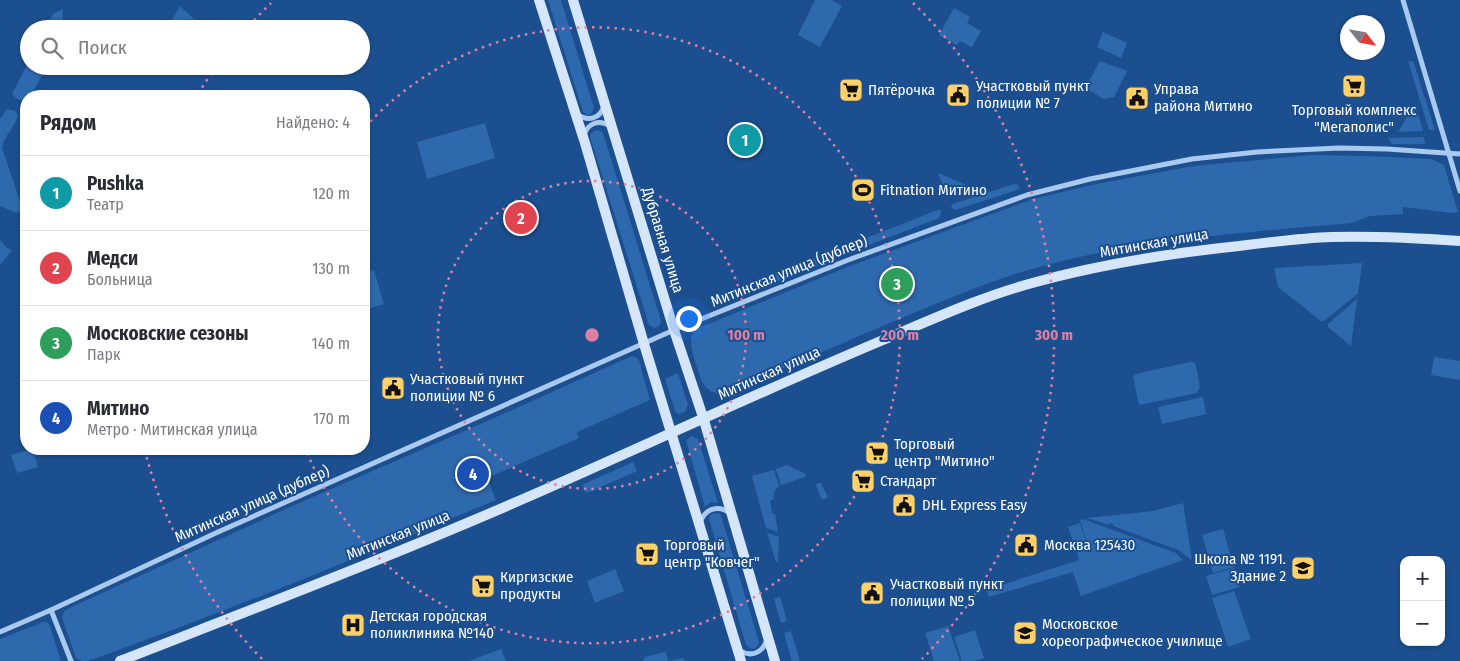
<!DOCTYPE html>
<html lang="ru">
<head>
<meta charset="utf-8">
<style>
	body { margin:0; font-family:"Fira Sans Condensed",sans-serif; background:#f7f7f7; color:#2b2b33 }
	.controls { position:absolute; right:15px; bottom:15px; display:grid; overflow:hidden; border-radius:10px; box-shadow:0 1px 4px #0004 }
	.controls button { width:45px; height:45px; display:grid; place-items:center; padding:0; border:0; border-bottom:1px solid #e1e1e2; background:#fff; color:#2b2b33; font:25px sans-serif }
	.compass { position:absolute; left:1340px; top:15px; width:45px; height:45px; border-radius:50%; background:#fff; box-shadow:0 1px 4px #0004; rotate:121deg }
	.you { position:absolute; left:688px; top:318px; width:18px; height:18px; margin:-12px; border:4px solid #fff; border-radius:50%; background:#1a73e8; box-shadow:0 0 0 8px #1a73e833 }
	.badge { display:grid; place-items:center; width:32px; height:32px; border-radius:50%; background:#111827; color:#fff; font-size:16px; font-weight:700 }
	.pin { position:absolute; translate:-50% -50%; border:2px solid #fff; box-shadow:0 1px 5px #0006 }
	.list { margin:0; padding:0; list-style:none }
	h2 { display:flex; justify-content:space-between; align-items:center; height:65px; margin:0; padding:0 20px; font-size:21px }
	h2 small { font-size:16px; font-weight:400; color:#7c7c81 }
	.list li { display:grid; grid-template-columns:32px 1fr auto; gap:15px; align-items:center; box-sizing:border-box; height:75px; padding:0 20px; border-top:1px solid #e1e1e2 }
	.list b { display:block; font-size:19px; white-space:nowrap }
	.list p { margin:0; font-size:16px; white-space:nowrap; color:#7c7c81 }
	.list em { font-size:16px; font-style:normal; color:#7c7c81 }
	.icon { flex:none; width:28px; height:28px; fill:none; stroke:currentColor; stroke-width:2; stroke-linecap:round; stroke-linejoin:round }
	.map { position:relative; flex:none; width:1460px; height:661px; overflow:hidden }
	.search { position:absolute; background:#fff; box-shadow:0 1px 4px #0004; left:20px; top:20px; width:350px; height:55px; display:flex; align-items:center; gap:12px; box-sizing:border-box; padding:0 18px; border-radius:28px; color:#7c7c81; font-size:19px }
	.panel { position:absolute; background:#fff; box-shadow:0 1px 4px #0004; left:20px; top:90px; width:350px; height:365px; border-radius:20px }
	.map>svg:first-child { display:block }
</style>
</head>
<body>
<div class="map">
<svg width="1460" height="661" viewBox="0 0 1460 661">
	<rect width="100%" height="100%" fill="#1b4f8f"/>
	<g fill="#2e69ad">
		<polygon points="548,0 561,0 594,108 591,114 587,115 583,112"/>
		<polygon points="815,0 832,0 842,6 820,47 798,35"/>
		<polygon points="180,6 194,19 188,29 180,29 170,23"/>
		<polygon points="954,8 970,17 967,23 981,31 972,47 960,41 957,45 939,35"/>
		<polygon points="63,9 62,29 45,29 53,14"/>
		<polygon points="1103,32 1127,43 1121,58 1097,47"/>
		<polygon points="29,61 29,66 47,66 32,94 31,96 26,96 26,102 17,99 12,94"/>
		<polygon points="1100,61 1127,71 1114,97 1104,99 1085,88"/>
		<polygon points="1408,61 1413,61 1435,130 1429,130"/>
		<polygon points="1415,104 1423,131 1398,132"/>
		<path d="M7 109 15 111 18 114C16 127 3 136 2 148L22 207 20 212 16 213 0 206V119Z"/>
		<polygon points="485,123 495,158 427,179 417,142"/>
		<polygon points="596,130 601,131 603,133 661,321 660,325 655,328 649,325 590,137 591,133"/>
		<polygon points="1424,137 1425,144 1392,144 1388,138"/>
		<path d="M1311 155 1367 156 1431 159 1444 165 1458 212 1452 213 1403 207V214L1370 216 1352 223C1239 233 1124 240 1015 274 964 291 914 313 864 334 818 354 771 374 724 393L719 394C714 393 708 390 705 386 700 379 690 349 691 340 691 335 693 333 696 329L850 266 1033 199 1091 185 1193 166Z"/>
		<polygon points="938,173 969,186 977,186 979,189 956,197 955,194 947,196"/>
		<polygon points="1014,184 1018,185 1020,189 955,210 952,208 951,206 953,204"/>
		<polygon points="940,209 941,212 939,218 851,252 848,251 846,246"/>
		<polygon points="0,240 6,247 12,251 0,265"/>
		<polygon points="828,253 830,254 829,261 766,286 761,282 762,279"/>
		<polygon points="1362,263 1358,294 1356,295 1324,321 1321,321 1278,287 1274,268"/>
		<polygon points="374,270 384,304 364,310 364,273"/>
		<polygon points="1357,299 1351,346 1328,327 1328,324"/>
		<path d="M632 356 636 357 639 360 650 400 577 432 579 438 487 478 496 500C361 556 226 612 88 661H82L76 658 62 618 63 614 65 610 299 503 485 422Z"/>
		<polygon points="1434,357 1460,361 1460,380 1431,375"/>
		<polygon points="1190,362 1194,362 1196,366 1200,387 1197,393 1140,405 1138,402 1133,376 1136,374"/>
		<polygon points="678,373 688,405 685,412 678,414 675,411 665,379"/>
		<polygon points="1203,397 1206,414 1162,424 1158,407"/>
		<polygon points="692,436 698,439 718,503 711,502 705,507 686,440"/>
		<polygon points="32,449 38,467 17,473 11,455"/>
		<polygon points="633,462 637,471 587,493 582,485"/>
		<polygon points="787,465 806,474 805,477 781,485 776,469"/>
		<polygon points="774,470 779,486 774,492 773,500 770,500 772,513 775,514 778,532 766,528 752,476"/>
		<polygon points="817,483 821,483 828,497 822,500 816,486"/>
		<polygon points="1183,503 1192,560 1178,550 1113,526 1113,524 1110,523 1109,525 1087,518 1153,511"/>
		<path d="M714 513 720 514 721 516 759 642C758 647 755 650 749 648L746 645 709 519 710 515Z"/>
		<polygon points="1083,519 1176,553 1183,560 1081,596 1073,572 989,597 986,590 1079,560 1077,553 1081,551 1079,543 1074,545 1068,527 1080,523 1091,556 1080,520"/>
		<polygon points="1223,529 1234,567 1213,573 1202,535"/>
		<polygon points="767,533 779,537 778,562 776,562"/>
		<polygon points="1234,568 1240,587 1212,595 1206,576"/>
		<polygon points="615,569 624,591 595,603 587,581"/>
		<polygon points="1234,591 1251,639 1228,647 1212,598"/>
		<polygon points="780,597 787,621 781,623 774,599"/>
		<polygon points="43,622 47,622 50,626 61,661 0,661 0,639"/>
		<polygon points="948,626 960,661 934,661 925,633"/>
		<polygon points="975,630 984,658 974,661 962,661 954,637"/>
		<polygon points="791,631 800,661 792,661 784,633"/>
		<polygon points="501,649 506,661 469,661"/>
		<polygon points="665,652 669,661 682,658 686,661 643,661 645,657"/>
	</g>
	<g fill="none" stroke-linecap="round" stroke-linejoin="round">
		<g stroke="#a9c9ee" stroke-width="5">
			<polyline points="1403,0 1460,191"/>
			<path d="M577 114C588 122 600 119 604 106"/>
			<path d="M584 136C587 123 599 119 610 126"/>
			<path d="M700 523C705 508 719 504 731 514"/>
			<polyline points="51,610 71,661"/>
			<polyline points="0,632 51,610 218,532 674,330 848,260 1027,195 1090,179 1192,159 1257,152 1339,148 1387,149 1460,154"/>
			<path d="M739 650C751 658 763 653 767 639"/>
		</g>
		<g stroke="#d6e6fa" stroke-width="10">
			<polyline points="539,0 585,143 644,344 741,661"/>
			<polyline points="573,0 674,330 703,417 775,661"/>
			<path d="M120 661C258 607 395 555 530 496 648 444 764 390 883 340 933 319 983 296 1036 282 1102 264 1172 253 1239 246 1270 242 1301 238 1332 237 1375 236 1417 238 1460 241"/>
		</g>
	</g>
	<g fill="none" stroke="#dd80a5" stroke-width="2.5" stroke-dasharray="2.5 5">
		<circle cx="592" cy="335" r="154"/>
		<path d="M365 127A308 308 0 1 1 306 450"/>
		<path d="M262 659A462 462 0 0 1 145 451M198 94A462 462 0 0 1 216 67M249 26A462 462 0 0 1 271 3M913 3A462 462 0 0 1 922 659"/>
	</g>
	<defs>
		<g id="supermarket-square" transform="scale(1.25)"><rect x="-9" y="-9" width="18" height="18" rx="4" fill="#ffd166" stroke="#1b4f8f"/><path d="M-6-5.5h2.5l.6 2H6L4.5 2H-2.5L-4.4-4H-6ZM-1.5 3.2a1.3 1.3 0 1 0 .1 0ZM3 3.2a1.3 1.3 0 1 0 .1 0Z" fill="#111"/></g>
		<g id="civic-square" transform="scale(1.25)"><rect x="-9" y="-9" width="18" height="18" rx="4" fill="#ffd166" stroke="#1b4f8f"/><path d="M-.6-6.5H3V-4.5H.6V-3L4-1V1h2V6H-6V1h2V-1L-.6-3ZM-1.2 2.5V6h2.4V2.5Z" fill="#111"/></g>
		<g id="stadium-square" transform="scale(1.25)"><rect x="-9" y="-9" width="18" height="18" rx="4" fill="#ffd166" stroke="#1b4f8f"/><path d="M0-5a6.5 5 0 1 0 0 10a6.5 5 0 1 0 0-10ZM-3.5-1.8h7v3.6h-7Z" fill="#111"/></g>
		<g id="school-square" transform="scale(1.25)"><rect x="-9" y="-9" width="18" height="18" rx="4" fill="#ffd166" stroke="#1b4f8f"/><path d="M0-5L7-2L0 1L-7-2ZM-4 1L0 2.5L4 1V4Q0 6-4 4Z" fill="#111"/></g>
		<g id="hospital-square" transform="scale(1.25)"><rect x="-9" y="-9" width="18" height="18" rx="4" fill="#ffd166" stroke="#1b4f8f"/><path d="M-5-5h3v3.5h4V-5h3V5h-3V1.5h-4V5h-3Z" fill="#111"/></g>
		<g id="university-square" transform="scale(1.25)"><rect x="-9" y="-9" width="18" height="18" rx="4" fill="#ffd166" stroke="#1b4f8f"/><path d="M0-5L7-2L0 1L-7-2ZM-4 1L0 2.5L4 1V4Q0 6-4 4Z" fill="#111"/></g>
	</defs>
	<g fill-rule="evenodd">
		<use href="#supermarket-square" x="1354" y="86"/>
		<use href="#supermarket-square" x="851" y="90"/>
		<use href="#civic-square" x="958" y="95"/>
		<use href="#civic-square" x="1137" y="98"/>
		<use href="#stadium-square" x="863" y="190"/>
		<use href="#civic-square" x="393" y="388"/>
		<use href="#supermarket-square" x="877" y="453"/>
		<use href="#supermarket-square" x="863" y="481"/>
		<use href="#civic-square" x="904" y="505"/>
		<use href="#civic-square" x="1026" y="545"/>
		<use href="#supermarket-square" x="647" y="554"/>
		<use href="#school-square" x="1303" y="568"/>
		<use href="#supermarket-square" x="483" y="586"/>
		<use href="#civic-square" x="872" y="593"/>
		<use href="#hospital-square" x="353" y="625"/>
		<use href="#university-square" x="1025" y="633"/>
	</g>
	<g text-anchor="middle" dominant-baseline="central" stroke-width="4" stroke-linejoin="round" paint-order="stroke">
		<g font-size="15" fill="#fff" stroke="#1b4f8f" text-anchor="start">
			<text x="976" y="86">Участковый пункт<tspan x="976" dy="17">полиции № 7</tspan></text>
			<text x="1154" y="89">Управа<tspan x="1154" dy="17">района Митино</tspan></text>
			<text x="868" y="90">Пятёрочка</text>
			<text x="1354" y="110" text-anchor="middle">Торговый комплекс<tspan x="1354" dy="17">"Мегаполис"</tspan></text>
			<text x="880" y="190">Fitnation Митино</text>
			<text x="410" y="379">Участковый пункт<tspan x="410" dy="17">полиции № 6</tspan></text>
			<text x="894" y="444">Торговый<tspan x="894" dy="17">центр "Митино"</tspan></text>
			<text x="880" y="481">Стандарт</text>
			<text x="922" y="505">DHL Express Easy</text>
			<text x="664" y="545">Торговый<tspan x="664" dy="17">центр "Ковчег"</tspan></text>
			<text x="1044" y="545">Москва 125430</text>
			<text x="1286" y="559" text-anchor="end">Школа № 1191.<tspan x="1286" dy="17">Здание 2</tspan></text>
			<text x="500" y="577">Киргизские<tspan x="500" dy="17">продукты</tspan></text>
			<text x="890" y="584">Участковый пункт<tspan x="890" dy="17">полиции № 5</tspan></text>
			<text x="370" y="616">Детская городская<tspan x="370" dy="17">поликлиника №140</tspan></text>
			<text x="1042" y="624">Московское<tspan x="1042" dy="17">хореографическое училище</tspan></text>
		</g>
		<g font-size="15" fill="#fff" stroke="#1b4f8f">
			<text transform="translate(663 240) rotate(73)">Дубравная улица</text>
			<text transform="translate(1154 243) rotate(-10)">Митинская улица</text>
			<text transform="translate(789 271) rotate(-22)">Митинская улица (дублер)</text>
			<text transform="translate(769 373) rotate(-24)">Митинская улица</text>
			<text transform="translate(252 504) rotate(-24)">Митинская улица (дублер)</text>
			<text transform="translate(398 535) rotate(-22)">Митинская улица</text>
		</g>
	</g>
	<circle cx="592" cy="335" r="8" fill="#dd80a5" stroke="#1b4f8f" stroke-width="2.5"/>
	<g font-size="15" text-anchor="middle" font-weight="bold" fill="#dd80a5" stroke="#1b4f8f" stroke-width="4" stroke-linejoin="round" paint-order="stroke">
		<text x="746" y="340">100 m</text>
		<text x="900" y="340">200 m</text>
		<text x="1054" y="340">300 m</text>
	</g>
</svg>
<div class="controls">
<button>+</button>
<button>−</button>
</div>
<svg class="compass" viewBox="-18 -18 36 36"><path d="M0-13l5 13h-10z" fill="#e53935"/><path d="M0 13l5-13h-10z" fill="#7c7c81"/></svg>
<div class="you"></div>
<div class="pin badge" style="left:745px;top:140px;background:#0f9aa8">1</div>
<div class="pin badge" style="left:521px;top:218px;background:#e0444e">2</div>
<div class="pin badge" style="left:897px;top:284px;background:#2e9e5b">3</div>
<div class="pin badge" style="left:473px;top:474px;background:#1a4fb4">4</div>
<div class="search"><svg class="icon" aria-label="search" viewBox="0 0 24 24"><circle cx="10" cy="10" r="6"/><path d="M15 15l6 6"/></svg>Поиск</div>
<section class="panel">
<h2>Рядом<small>Найдено: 4</small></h2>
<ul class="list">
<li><span class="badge" style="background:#0f9aa8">1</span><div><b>Pushka</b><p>Театр</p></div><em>120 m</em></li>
<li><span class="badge" style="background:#e0444e">2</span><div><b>Медси</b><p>Больница</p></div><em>130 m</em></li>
<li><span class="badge" style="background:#2e9e5b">3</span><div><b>Московские сезоны</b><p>Парк</p></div><em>140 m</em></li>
<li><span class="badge" style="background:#1a4fb4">4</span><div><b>Митино</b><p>Метро · Митинская улица</p></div><em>170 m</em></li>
</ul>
</section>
</div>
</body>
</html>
